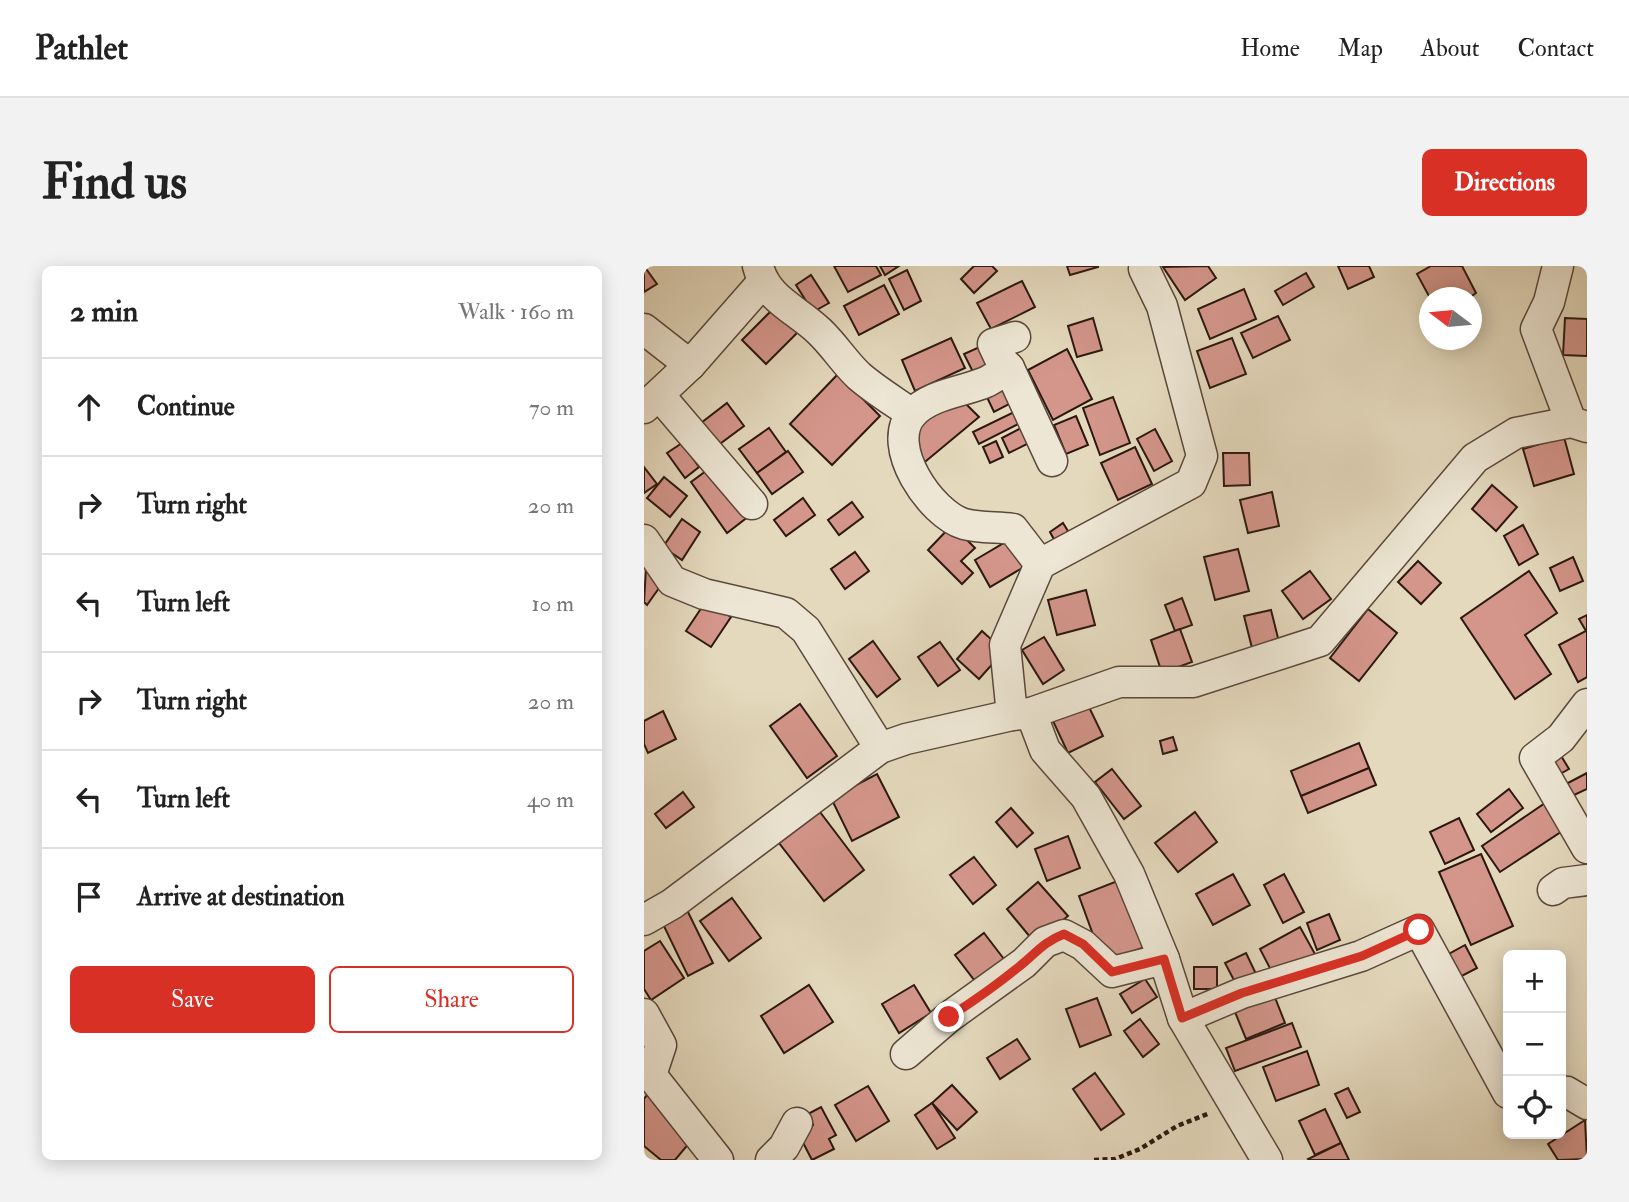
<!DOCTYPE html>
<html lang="en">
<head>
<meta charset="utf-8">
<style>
	body { margin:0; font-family:"IM FELL Double Pica",serif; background:#f2f2f2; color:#222 }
	.controls { position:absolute; right:21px; bottom:21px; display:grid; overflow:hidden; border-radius:10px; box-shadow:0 4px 18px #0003 }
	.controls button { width:63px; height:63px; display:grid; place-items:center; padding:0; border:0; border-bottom:2px solid #e0e0e0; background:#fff; color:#222; font:35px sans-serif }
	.compass { position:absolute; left:775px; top:21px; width:63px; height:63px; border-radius:50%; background:#fff; box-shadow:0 4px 18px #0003; rotate:286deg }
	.stop { position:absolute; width:21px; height:21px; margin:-16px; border:5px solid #d93025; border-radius:50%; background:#fff }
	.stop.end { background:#d93025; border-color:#fff; box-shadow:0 2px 7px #0008 }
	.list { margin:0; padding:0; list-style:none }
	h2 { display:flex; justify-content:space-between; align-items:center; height:91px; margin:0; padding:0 28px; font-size:30px }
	h2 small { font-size:23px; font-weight:400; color:#767676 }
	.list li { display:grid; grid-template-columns:46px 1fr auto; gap:21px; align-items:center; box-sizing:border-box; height:98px; padding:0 28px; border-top:2px solid #e0e0e0 }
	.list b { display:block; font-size:26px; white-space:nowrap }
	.list em { font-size:23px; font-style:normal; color:#767676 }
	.actions { display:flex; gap:14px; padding:21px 28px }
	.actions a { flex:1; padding:16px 0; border:2px solid #d93025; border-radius:10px; text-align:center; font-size:24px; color:#d93025 }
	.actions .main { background:#d93025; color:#fff }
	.icon { flex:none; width:38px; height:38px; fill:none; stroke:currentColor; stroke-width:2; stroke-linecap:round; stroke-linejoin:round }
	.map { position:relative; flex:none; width:943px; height:894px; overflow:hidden; border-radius:10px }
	header { display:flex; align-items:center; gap:42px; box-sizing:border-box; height:98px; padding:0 35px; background:#fff; border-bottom:2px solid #e0e0e0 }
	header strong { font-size:33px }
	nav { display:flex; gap:38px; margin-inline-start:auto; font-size:24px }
	.intro { display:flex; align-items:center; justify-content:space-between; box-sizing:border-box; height:168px; padding:0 42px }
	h1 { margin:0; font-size:49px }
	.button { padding:18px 32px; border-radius:10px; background:#d93025; color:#fff; font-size:24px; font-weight:700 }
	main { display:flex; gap:42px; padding:0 42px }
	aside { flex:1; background:#fff; border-radius:10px; box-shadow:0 4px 18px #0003 }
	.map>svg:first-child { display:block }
</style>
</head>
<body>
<header>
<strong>Pathlet</strong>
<nav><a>Home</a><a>Map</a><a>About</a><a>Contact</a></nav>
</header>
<div class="intro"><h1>Find us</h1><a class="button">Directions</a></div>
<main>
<aside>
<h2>2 min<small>Walk · 160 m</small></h2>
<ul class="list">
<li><svg class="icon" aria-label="ahead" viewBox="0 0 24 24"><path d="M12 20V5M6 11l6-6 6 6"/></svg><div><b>Continue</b></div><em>70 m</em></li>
<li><svg class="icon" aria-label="right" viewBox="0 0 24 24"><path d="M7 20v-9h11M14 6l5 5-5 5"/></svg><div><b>Turn right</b></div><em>20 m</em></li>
<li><svg class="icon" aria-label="left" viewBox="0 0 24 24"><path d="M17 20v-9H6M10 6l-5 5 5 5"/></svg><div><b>Turn left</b></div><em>10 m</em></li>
<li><svg class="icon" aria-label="right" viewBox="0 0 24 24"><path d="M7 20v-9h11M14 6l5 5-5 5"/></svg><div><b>Turn right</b></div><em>20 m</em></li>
<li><svg class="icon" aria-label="left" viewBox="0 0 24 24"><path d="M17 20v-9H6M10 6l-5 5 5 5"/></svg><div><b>Turn left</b></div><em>40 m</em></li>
<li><svg class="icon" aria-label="arrive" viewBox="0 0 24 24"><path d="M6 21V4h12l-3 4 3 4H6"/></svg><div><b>Arrive at destination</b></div></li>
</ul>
<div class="actions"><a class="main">Save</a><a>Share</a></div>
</aside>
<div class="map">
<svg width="943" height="894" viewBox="0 0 943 894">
	<rect width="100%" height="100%" fill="#e4d9bd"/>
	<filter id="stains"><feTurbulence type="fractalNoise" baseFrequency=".00286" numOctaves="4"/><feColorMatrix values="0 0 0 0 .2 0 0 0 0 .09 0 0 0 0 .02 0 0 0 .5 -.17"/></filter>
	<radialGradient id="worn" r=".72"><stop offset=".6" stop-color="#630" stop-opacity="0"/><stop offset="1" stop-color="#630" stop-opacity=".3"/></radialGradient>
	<g fill="#d4968b" stroke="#2c1810" stroke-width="2">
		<polygon points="0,0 13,18 0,26"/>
		<polygon points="190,0 232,0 237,9 204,26"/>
		<polygon points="236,0 255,0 241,9"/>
		<polygon points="330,0 348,0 353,5 330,27 317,13"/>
		<polygon points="423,0 454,0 454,1 426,9"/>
		<polygon points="564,0 572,12 541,34 519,1"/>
		<polygon points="694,0 725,0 730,11 704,23"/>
		<polygon points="787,0 818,0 832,27 825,32 786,32 773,8"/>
		<polygon points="263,4 277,35 260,44 245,13"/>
		<polygon points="662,7 670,21 639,39 631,25"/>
		<polygon points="167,9 185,37 169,46 152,19"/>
		<polygon points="378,15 391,41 347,63 333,37"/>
		<polygon points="240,19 255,48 215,69 200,40"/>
		<polygon points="600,23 612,53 566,73 554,43"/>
		<polygon points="135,37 159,61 122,98 98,74"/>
		<polygon points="634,50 646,74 609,92 597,67"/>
		<polygon points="449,52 458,84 433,91 424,60"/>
		<polygon points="921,52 943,53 943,90 919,89"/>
		<polygon points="307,72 321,102 271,125 258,94"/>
		<polygon points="588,72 602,108 566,122 553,85"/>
		<polygon points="340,79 350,101 331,110 320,88"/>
		<polygon points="423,83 448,133 409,154 384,104"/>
		<polygon points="194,108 236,150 188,199 146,158"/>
		<polygon points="364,113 373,134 350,146 340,125"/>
		<polygon points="469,131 486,177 456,189 439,142"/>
		<polygon points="317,133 335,151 276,200 273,154"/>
		<polygon points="83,137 100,160 73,180 57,157"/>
		<polygon points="370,146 376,157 335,178 329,166"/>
		<polygon points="432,150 444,179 422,188 410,159"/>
		<polygon points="125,162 142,186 113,207 95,183"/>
		<polygon points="377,162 385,177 365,187 358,172"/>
		<polygon points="511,163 528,195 510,205 493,173"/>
		<polygon points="920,171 930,208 890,220 879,183"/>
		<polygon points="352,175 359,191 346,197 339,181"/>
		<polygon points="38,177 55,201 41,212 23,187"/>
		<polygon points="491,181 508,218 474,234 457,197"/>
		<polygon points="144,185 159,206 128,228 113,207"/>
		<polygon points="579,187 605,187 606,219 580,220"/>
		<polygon points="69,200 105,250 83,267 47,216"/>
		<polygon points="0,201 13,218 0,227"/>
		<polygon points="20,211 43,230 26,251 3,232"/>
		<polygon points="848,219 873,241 852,265 828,243"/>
		<polygon points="628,226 635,260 604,267 596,234"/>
		<polygon points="159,232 171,249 142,270 130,254"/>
		<polygon points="208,236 219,251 195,269 184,254"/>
		<polygon points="38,253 56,266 38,294 19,281"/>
		<polygon points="419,257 427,270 413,279 406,266"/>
		<polygon points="308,259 331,282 317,295 329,307 318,318 284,284"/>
		<polygon points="879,259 894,288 875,299 860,270"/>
		<polygon points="365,274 380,301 346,321 331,294"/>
		<polygon points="594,283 605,325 571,334 560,291"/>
		<polygon points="211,286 225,305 201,323 187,303"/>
		<polygon points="929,291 939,315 916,325 906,302"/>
		<polygon points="774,295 797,317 777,338 754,316"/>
		<polygon points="2,302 20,315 3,339 0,336"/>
		<polygon points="666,305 687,333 659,353 638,325"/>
		<polygon points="885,305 913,347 881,369 907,408 871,433 817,352"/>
		<polygon points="442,324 451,359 413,369 404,334"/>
		<polygon points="538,332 548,359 531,365 521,339"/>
		<polygon points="62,335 87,351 67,381 42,365"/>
		<polygon points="724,343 753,367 715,415 686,392"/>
		<polygon points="627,344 635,376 608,382 600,350"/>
		<polygon points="943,349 943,411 934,416 915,379 942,365 935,353"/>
		<polygon points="536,363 548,396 518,407 507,374"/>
		<polygon points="338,365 360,385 335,413 313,393"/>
		<polygon points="400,371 420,404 399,418 378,384"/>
		<polygon points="229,375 256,413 233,431 205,393"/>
		<polygon points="296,376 316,404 294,420 274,391"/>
		<polygon points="156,438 193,490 163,512 126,460"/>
		<polygon points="444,439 459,470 424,487 409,455"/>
		<polygon points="19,445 32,473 4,487 0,478 0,455"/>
		<polygon points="529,471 533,484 519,488 516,475"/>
		<polygon points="715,477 725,502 657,530 647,505"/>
		<polygon points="916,488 925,503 909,512 901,498"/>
		<polygon points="725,502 732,519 664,547 657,530"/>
		<polygon points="468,503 497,540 480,553 451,516"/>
		<polygon points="943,507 943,523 928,530 922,518"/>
		<polygon points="233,508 255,551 208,575 187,532"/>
		<polygon points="865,523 879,542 847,566 833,548"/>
		<polygon points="39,526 50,541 22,562 11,548"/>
		<polygon points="907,533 926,560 856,606 838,580"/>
		<polygon points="367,542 389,567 373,581 352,556"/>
		<polygon points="176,546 220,604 180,635 135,577"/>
		<polygon points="551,546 573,576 534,606 511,577"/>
		<polygon points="815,552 830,584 801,598 786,566"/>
		<polygon points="424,570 436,602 403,615 391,583"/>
		<polygon points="837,588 869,660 827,679 795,606"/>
		<polygon points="330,591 352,619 329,638 306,609"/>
		<polygon points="589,608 606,639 569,659 552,628"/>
		<polygon points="640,608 660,646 639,657 620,619"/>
		<polygon points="476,614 501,681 459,696 435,630"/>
		<polygon points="394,616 424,650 391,677 363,643"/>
		<polygon points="88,632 117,672 85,695 56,655"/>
		<polygon points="43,644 69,697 44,710 18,656"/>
		<polygon points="685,648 696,674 673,684 663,657"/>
		<polygon points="656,661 671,688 630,710 616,683"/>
		<polygon points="340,667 363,697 334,719 311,689"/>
		<polygon points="16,675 40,712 7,734 0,723 0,685"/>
		<polygon points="821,679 833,702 814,712 803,689"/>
		<polygon points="602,687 613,710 593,720 581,697"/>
		<rect x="550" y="701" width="23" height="22"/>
		<polygon points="501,713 513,731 488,747 476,728"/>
		<polygon points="165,719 189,756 140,787 117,750"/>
		<polygon points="270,719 287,747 255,767 238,738"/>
		<polygon points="630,729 641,757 602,773 591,746"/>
		<polygon points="453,732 467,769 436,781 422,743"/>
		<polygon points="496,753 515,778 499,791 480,765"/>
		<polygon points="648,757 657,781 591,805 582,782"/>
		<polygon points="373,773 386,793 356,813 343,792"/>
		<polygon points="663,785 675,819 632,835 619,801"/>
		<polygon points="451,807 480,848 457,864 429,823"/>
		<polygon points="308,819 333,846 313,864 288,837"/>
		<polygon points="224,820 245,855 212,875 191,839"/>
		<polygon points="704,822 716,846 703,852 691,828"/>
		<polygon points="3,829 52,869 31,894 17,894 0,880 0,833"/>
		<polygon points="288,837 311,872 293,883 271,849"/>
		<polygon points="177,841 192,869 185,873 190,883 168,894 154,867 169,859 164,848"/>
		<polygon points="681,843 697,877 671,889 655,855"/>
		<polygon points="941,854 943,893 914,894 904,878"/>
		<polygon points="697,877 705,894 665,894 664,893"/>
	</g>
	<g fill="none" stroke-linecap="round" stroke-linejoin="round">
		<g stroke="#5a483b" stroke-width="33">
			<g id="minor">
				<path d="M114 0C122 33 152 43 175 65 190 79 200 96 215 110 231 124 251 136 268 148"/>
				<polyline points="914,0 905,36 892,63 927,156"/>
				<polyline points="0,63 46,99"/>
				<polyline points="365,102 356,93 349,78 371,71"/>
				<polyline points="15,129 108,238"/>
				<polyline points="0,142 46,99 118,17"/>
				<polyline points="0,274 28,315 60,328 142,347 162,364 236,482"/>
				<path d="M396 298 369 263C353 261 335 262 320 258 287 248 240 180 268 148 286 128 319 126 342 116 350 112 358 106 365 102L408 195"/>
				<polyline points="943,438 917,472 891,492 943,582"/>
				<polyline points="387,447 401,484 442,531 485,608 520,693 539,752 623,894"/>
				<polyline points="368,449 361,379 396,298 547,217 558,190 518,40 500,3"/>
				<polyline points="909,624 919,617 943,614"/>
				<polyline points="0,654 28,638 236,482 262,473 368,449 387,447 475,416 549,416 676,375 831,192 872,167 927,156 943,161"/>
				<polyline points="0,748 17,779 7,809 74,894"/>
				<polyline points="539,752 598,727 717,690 775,664 864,827"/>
				<polyline points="262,788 305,751 380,697 401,676 420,669 439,679 468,706 520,693"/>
				<polyline points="917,829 923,826 943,838"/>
				<polyline points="127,894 140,881 153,857"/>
			</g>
		</g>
		<polyline stroke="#2c1810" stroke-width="4.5" stroke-dasharray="5 3.5" stroke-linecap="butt" points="450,894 471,893 496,883 533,860 566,847"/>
		<use href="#minor" stroke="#ede6d4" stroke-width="30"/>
	</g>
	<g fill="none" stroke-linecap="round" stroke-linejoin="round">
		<path stroke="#d93025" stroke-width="9" d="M305 751C328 736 350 721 372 703 391 689 397 677 420 668L439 678 468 706 520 693 538 752 598 727 718 690 775 664"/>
	</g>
	<rect width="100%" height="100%" filter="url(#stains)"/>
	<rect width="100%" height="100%" fill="url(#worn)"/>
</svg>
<div class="controls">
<button>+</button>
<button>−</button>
<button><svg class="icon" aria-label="locate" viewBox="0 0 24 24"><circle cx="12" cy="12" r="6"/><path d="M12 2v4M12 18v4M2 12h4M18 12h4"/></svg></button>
</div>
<svg class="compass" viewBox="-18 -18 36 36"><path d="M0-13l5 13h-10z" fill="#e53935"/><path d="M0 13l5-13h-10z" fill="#767676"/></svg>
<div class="stop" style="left:775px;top:664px"></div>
<div class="stop end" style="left:305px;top:751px"></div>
</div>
</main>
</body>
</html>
